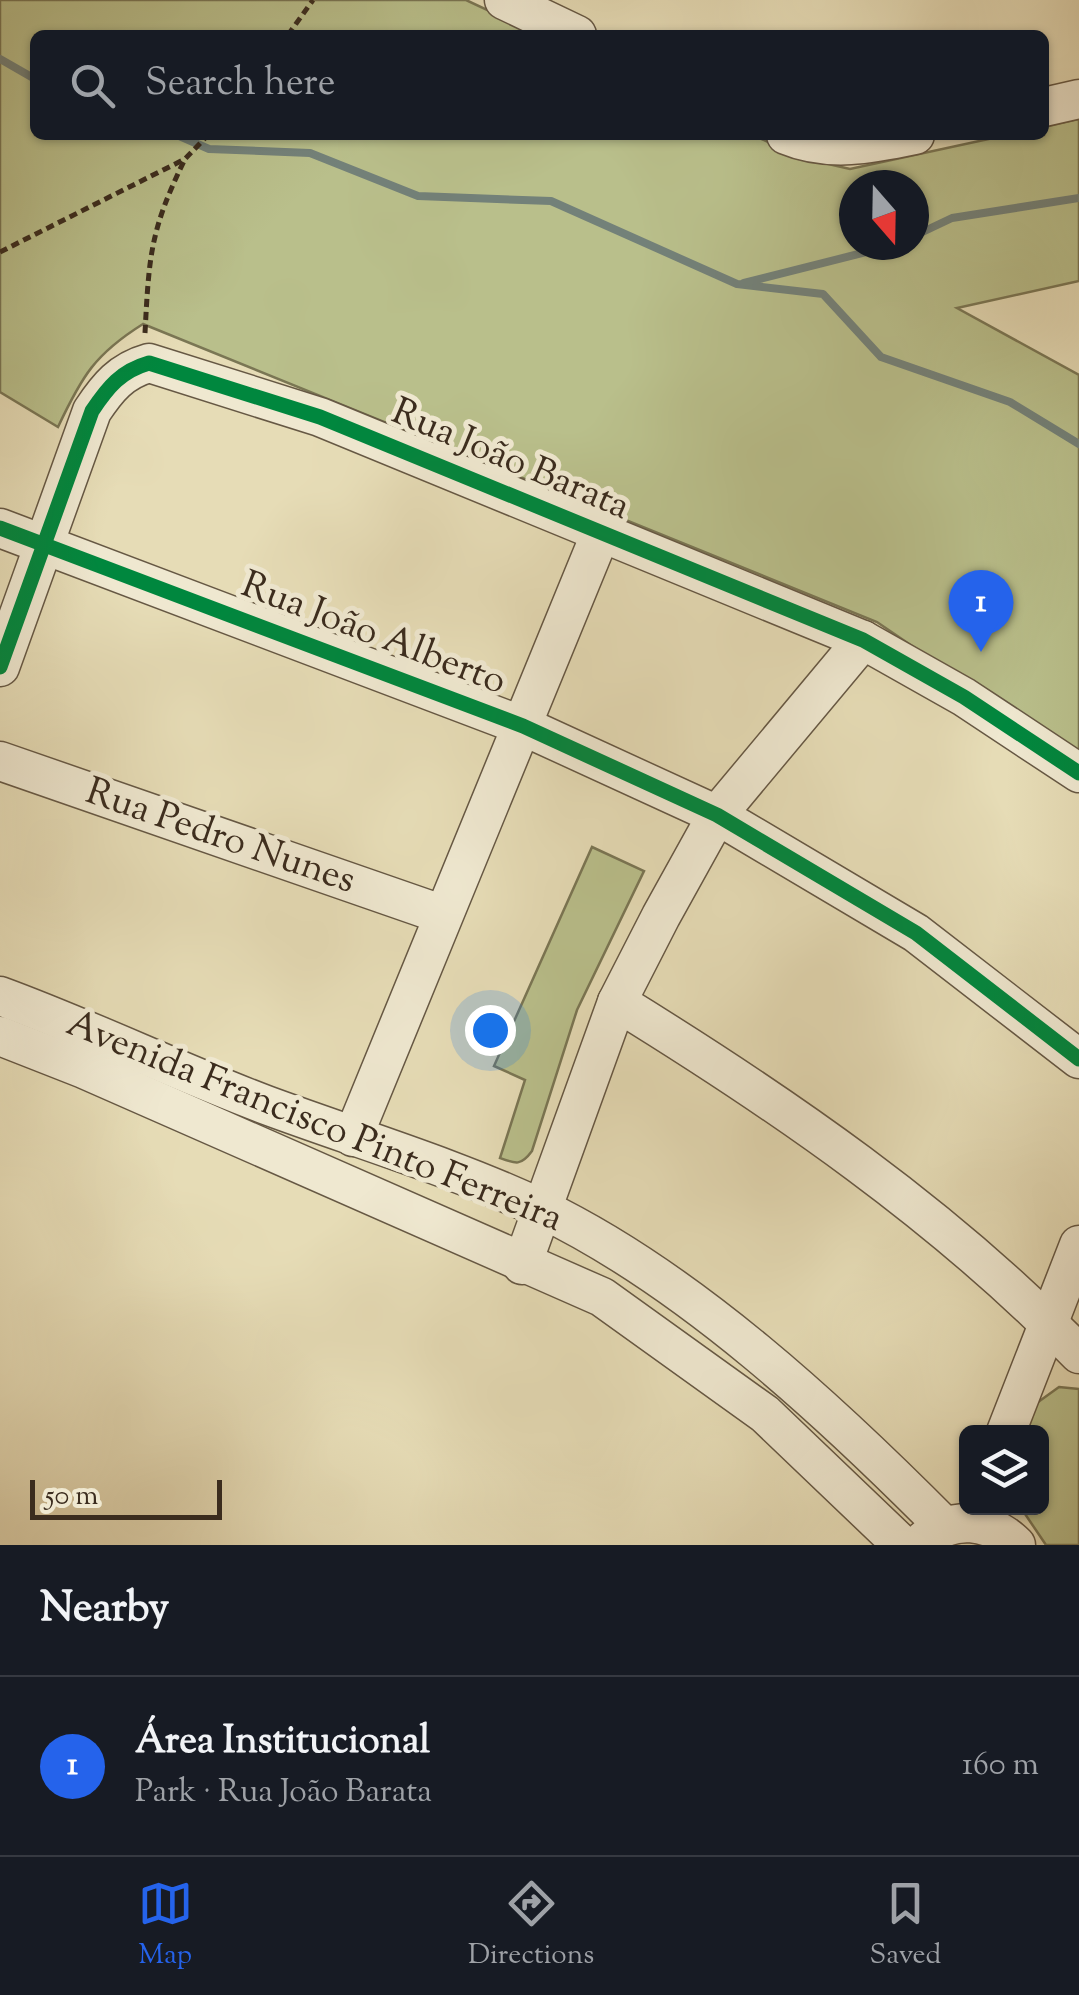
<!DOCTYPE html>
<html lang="en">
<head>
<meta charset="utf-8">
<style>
	body { margin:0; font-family:"Sorts Mill Goudy",serif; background:#20242c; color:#f1f3f6 }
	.controls { position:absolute; right:30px; bottom:30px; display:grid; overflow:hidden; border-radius:15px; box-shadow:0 2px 8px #0004 }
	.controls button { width:90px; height:90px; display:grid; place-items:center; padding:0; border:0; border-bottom:2px solid #363941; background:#171b24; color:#f1f3f6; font:50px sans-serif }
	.compass { position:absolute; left:839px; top:170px; width:90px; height:90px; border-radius:50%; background:#171b24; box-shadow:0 2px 8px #0004; rotate:160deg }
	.scale { position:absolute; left:30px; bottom:25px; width:192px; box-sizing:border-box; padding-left:10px; border:5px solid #3b2c1e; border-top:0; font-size:28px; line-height:35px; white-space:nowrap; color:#3b2c1e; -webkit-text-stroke:8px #efe8d0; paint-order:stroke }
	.you { position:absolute; left:490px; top:1030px; width:35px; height:35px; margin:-25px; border:8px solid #fff; border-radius:50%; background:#1a73e8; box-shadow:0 0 0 15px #1a73e833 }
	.badge { display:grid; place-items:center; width:65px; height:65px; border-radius:50%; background:#2563eb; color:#fff; font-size:32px; font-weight:700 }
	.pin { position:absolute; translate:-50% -82px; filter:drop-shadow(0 2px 5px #0008) }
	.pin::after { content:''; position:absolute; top:52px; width:35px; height:30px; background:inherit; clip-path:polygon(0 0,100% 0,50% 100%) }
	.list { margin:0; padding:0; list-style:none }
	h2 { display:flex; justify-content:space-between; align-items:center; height:130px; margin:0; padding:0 40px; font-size:42px }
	h2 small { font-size:32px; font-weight:400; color:#9ea1a6 }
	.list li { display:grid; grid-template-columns:65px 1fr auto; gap:30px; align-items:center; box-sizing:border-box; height:180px; padding:0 40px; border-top:2px solid #363941 }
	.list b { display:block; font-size:38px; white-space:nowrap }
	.list p { margin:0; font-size:32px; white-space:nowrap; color:#9ea1a6 }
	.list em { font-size:32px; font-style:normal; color:#9ea1a6 }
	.icon { flex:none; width:55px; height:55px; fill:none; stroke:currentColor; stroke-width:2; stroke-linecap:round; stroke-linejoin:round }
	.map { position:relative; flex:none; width:1079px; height:1545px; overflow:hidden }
	.search { position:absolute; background:#171b24; box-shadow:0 2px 8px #0004; left:30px; right:30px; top:30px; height:110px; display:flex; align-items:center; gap:25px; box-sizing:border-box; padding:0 35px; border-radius:15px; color:#9ea1a6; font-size:38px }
	.sheet { height:310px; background:#171b24 }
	nav { display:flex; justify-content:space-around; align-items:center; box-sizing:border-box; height:140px; border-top:2px solid #363941; background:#171b24; font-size:28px; color:#9ea1a6 }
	nav a { display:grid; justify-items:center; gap:5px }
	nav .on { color:#2563eb }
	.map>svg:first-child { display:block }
</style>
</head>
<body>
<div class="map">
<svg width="1079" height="1545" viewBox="0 0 1079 1545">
	<rect width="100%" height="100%" fill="#e6dcb6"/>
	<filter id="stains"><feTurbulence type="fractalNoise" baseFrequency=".002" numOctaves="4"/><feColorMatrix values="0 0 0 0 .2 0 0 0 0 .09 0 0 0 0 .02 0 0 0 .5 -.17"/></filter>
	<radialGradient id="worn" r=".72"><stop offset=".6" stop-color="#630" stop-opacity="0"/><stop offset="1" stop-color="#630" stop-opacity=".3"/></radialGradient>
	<g fill="#b9bf8b" stroke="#7a7654" stroke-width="2.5" fill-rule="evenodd">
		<path d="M0 0H466L541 35H35V135H753L802 158 850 169 1007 135H1044V127L1079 119V281L957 308 1079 375V760L877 622 143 324C95 354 82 376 58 427L0 392ZM854 185H914V245H854Z"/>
		<path d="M592 847 644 871 577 1010 532 1151C521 1166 516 1164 500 1158L525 1080 494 1066Z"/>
		<polygon points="1059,1387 1079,1389 1079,1545 1046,1545 1021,1508 1042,1508 1042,1432 1027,1432 1034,1405"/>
	</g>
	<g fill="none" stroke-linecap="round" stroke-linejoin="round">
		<g stroke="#738179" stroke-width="8">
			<polyline points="0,59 35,79"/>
			<polyline points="177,135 209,149 310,153 418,196 551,201 737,284 823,294 881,357 1010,402 1079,444"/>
			<polyline points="914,236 952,218 1079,198"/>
			<polyline points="744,283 894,245"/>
		</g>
		<g stroke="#665844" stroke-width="41">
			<g id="minor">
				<polyline points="504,0 577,35"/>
				<polyline points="1044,107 1079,99"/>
				<path d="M786 135C829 153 872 144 915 135"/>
				<polyline points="0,528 523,726 717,815 916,933 1079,1059"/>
				<path d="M0 667 92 411C108 387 121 371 149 363L320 417 863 640 964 697 1079 773"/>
				<polyline points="0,761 441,914"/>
				<path d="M0 996C90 1029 176 1071 266 1105 358 1139 453 1167 542 1209 689 1280 831 1412 945 1527"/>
				<path d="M617 1002C781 1103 944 1215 1079 1354"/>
				<polyline points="0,1036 84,1069 602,1297 765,1414 902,1545"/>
				<polyline points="353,1137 600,535"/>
				<polyline points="522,1265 617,1002 661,916 717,815 863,640"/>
				<polyline points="1006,1432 1079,1245"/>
				<path d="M924 1540C953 1515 990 1519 1016 1545"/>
			</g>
		</g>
		<g stroke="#3b2c1e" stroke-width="5" stroke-dasharray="8 5" stroke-linecap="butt">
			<polyline points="288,35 313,0"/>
			<polyline points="0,252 185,159 208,135"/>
			<path d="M145 333C149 257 150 231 184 161"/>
		</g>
		<use href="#minor" stroke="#efe8d0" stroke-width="38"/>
		<g stroke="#efe8d0" stroke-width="21">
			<g id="cycleway">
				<polyline points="0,528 523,726 717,815 916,933 1079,1059"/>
				<path d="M0 667 92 411C108 387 121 371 149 363L320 417 863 640 964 697 1079 773"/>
			</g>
		</g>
		<use href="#cycleway" stroke="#00873e" stroke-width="15"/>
	</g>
	<g text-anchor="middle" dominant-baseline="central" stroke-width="10" stroke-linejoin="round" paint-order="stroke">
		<g font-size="38" fill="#3b2c1e" stroke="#efe8d0">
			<text transform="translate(510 461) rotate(23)">Rua João Barata</text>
			<text transform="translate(373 635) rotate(21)">Rua João Alberto</text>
			<text transform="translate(220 838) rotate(19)">Rua Pedro Nunes</text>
			<text transform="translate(314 1123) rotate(22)">Avenida Francisco Pinto Ferreira</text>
		</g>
	</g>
	<rect width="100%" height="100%" filter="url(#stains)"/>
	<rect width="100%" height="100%" fill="url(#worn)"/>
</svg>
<div class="controls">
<button><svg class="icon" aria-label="layers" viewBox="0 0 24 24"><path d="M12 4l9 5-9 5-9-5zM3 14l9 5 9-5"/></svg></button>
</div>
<svg class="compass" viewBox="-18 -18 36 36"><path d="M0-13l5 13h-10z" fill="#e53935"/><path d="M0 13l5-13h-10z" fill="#9ea1a6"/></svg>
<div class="scale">50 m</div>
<div class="you"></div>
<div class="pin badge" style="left:981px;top:652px">1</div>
<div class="search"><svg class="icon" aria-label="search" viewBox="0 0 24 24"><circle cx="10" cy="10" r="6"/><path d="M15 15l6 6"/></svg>Search here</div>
</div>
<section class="sheet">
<h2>Nearby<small></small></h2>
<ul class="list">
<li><span class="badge">1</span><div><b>Área Institucional</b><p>Park · Rua João Barata</p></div><em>160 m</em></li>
</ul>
</section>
<nav>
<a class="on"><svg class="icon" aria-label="map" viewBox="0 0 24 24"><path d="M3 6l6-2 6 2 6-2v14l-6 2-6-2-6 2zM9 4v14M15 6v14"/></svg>Map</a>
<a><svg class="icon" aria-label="directions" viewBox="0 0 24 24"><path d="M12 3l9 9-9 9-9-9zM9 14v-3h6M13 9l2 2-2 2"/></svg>Directions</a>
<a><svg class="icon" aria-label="saved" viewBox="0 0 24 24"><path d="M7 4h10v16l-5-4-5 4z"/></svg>Saved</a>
</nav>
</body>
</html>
